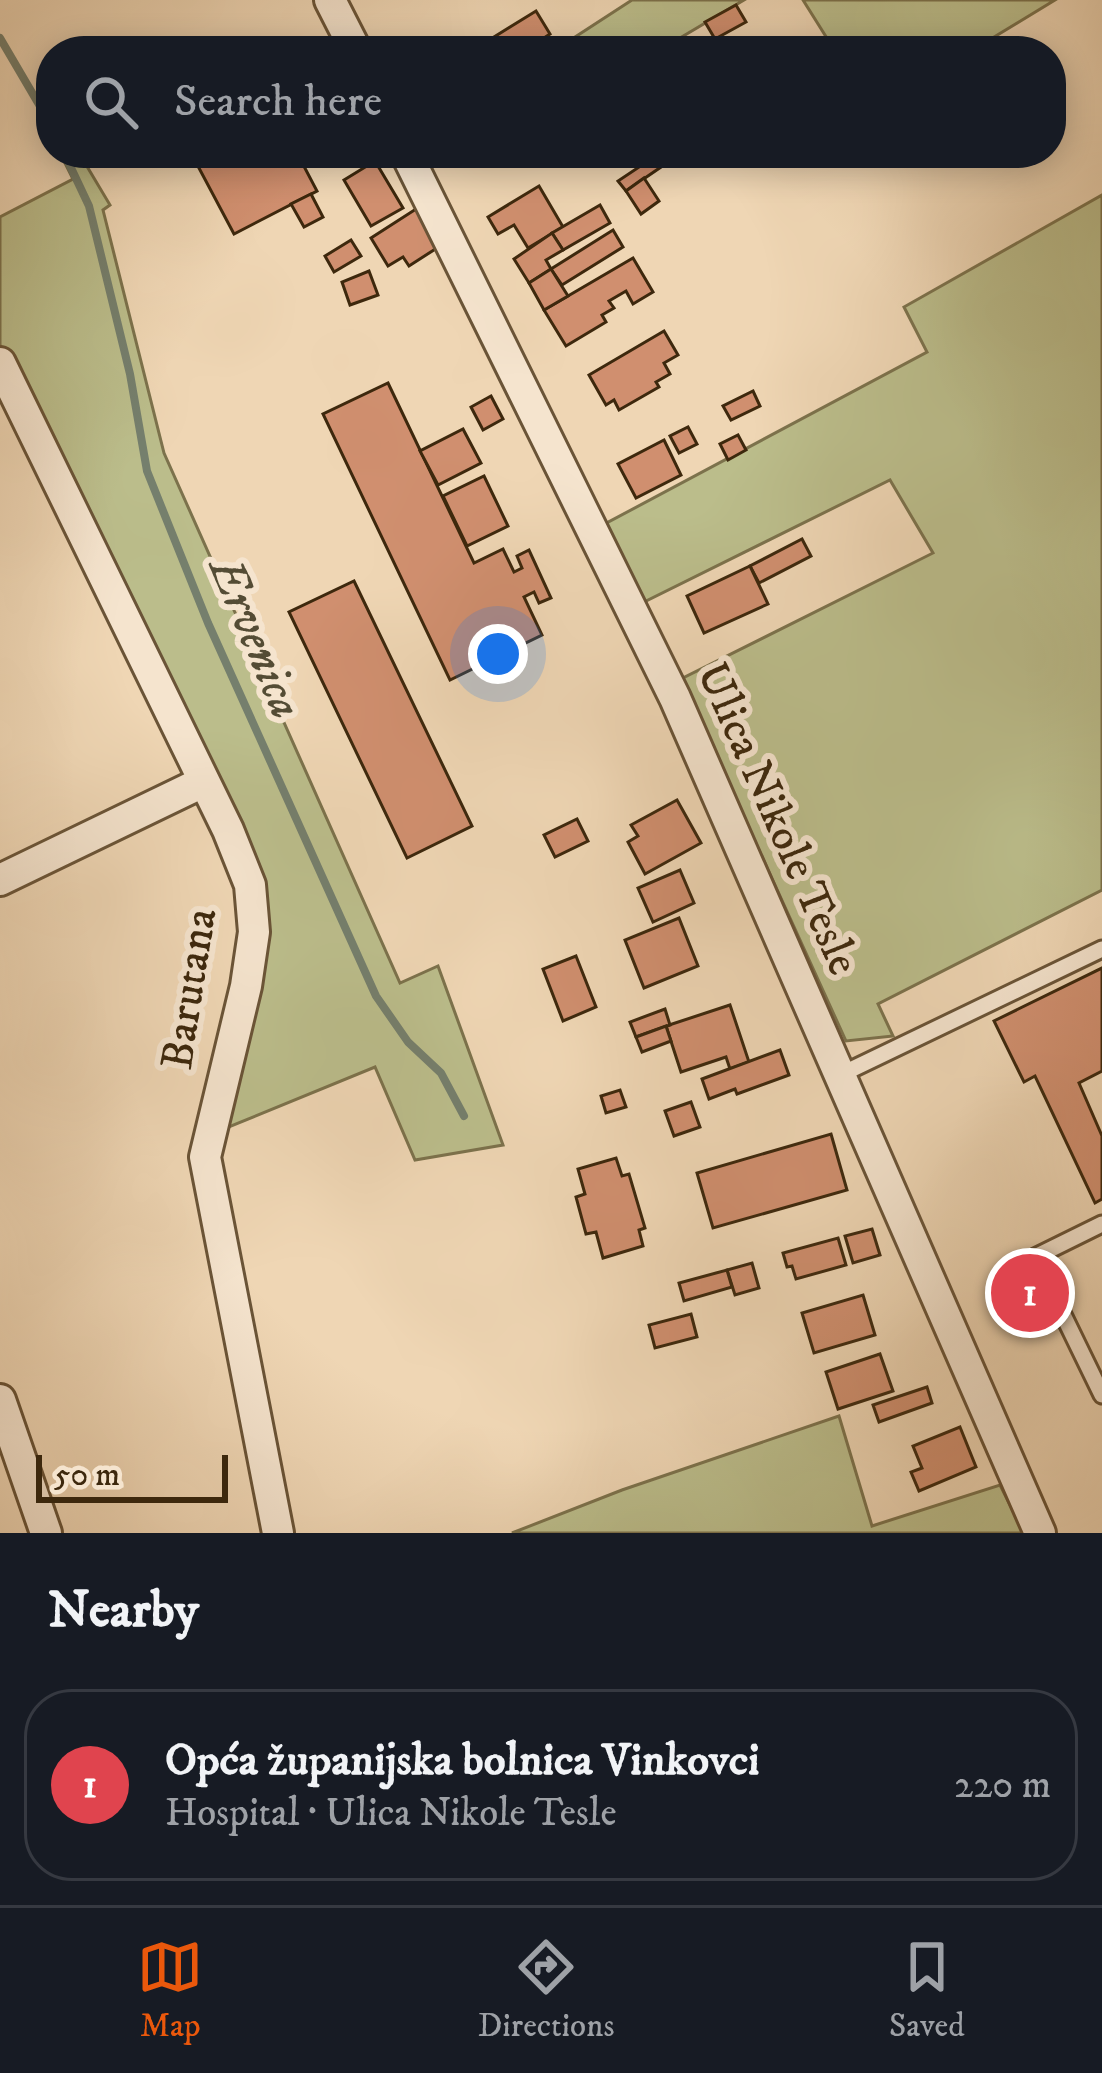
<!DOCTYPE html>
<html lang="en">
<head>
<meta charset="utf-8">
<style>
	body { margin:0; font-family:"IM FELL DW Pica",serif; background:#20242c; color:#f1f3f6 }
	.scale { position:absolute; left:36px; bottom:30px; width:192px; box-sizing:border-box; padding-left:12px; border:6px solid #3d280d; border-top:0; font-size:33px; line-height:42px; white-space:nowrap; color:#3d280d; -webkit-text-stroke:9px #f5e4ce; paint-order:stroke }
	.you { position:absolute; left:498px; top:654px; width:42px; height:42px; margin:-30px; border:9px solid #fff; border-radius:50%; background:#1a73e8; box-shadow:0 0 0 18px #1a73e833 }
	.badge { display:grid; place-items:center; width:78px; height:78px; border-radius:50%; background:#ea580c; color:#fff; font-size:39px; font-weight:700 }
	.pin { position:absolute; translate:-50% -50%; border:6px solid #fff; box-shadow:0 3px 12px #0006 }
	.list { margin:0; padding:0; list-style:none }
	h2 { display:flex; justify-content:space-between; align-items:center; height:156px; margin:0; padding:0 48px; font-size:51px }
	h2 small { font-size:39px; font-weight:400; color:#9ea1a6 }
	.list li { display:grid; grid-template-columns:78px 1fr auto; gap:36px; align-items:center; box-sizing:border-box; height:192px; margin:0 24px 24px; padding:0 24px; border:3px solid #363941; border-radius:48px }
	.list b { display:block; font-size:45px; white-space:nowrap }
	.list p { margin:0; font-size:39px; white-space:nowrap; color:#9ea1a6 }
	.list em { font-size:39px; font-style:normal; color:#9ea1a6 }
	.icon { flex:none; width:66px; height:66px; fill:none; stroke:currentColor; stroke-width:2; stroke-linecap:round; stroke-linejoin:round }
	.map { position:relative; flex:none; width:1102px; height:1533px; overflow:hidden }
	.search { position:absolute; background:#171b24; box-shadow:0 6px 30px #0003; left:36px; right:36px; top:36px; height:132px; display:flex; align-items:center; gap:30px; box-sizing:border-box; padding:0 42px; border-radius:48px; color:#9ea1a6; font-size:45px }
	.sheet { height:372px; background:#171b24 }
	nav { display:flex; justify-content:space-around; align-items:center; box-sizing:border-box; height:168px; border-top:3px solid #363941; background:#171b24; font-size:33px; color:#9ea1a6 }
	nav a { display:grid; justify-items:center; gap:6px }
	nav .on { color:#ea580c }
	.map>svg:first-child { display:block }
</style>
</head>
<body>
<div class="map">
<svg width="1102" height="1533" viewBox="0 0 1102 1533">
	<rect width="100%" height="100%" fill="#efd6b4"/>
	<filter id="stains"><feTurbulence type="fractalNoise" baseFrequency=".00167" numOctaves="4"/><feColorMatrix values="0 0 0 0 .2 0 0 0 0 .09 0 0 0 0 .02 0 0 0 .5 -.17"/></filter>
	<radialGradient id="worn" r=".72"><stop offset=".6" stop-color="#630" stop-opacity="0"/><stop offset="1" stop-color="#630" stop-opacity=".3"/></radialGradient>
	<g fill="#bbbd8b" stroke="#7c724c" stroke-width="3">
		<polygon points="632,0 744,0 658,51 579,51 572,39"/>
		<polygon points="803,0 1055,0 971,51 835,51"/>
		<polygon points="60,153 79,153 110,205 103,210 164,453 400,983 438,966 503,1145 415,1160 375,1067 219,1131 252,855 0,345 0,217 73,179"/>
		<polygon points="1102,195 1102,890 878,1004 893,1036 846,1041 681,679 933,553 890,480 640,604 601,526 927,352 904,307"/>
		<polygon points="839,1416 872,1526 1000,1485 1024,1533 512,1533 622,1490"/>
	</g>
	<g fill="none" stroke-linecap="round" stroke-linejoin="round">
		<g stroke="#757f6d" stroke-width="8">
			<polyline points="0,38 51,125"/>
			<polyline points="64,153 89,206 130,374 147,471 208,623 376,996 408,1042 441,1073 464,1116"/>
		</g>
	</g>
	<g fill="#d08f6f" stroke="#3d280d" stroke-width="3">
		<polygon points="736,5 746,22 715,39 705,22"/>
		<polygon points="536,11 550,34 524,51 503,51 494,37"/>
		<polygon points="191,153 297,153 317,191 234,234"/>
		<polygon points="654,157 661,167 626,191 618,181"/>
		<polygon points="375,161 403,208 371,226 344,180"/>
		<polygon points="644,178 659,201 641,214 626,191"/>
		<polygon points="539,186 563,227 528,248 514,225 498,234 488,217"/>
		<polygon points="311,194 323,217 304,227 291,204"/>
		<polygon points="600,205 610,223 563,250 552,233"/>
		<polygon points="416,209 440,246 409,266 403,257 388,266 371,238"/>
		<polygon points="613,230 623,247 562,285 551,269"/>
		<polygon points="552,233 563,250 546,260 551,269 529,283 514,259"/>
		<polygon points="351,240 361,256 334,272 325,256"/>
		<polygon points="633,258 653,292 633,304 626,291 609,301 614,308 602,315 606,322 566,346 544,310"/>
		<polygon points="551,269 568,296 544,310 529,283"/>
		<polygon points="369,271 378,295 350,305 342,282"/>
		<polygon points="664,331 678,355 664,363 670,374 656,382 659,387 619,410 614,400 606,405 589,375"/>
		<polygon points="388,383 474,563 503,549 514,572 522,568 517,556 529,550 551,598 539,603 534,592 524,597 542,635 450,680 323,414"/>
		<polygon points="753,391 760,406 731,420 723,406"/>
		<polygon points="491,396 503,419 483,430 471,407"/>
		<polygon points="688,427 697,444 679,453 670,436"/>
		<polygon points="463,429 481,463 438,485 420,451"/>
		<polygon points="738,435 746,450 728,460 720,444"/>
		<polygon points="664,440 681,475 636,498 618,464"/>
		<polygon points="484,476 508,526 467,546 443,496"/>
		<polygon points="802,539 811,556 759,583 750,566"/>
		<polygon points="750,566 768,604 704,633 687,596"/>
		<polygon points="354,581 472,826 407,858 289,612"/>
		<polygon points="677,800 701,843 645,874 628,842 638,836 631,825"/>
		<polygon points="577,819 588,841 555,857 544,835"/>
		<polygon points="680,870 694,903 653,922 638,888"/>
		<polygon points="679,918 698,966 644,988 625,940"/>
		<polygon points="576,956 596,1007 563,1021 543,969"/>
		<polygon points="1102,968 1102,1071 1079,1083 1102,1136 1102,1199 1095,1203 1035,1076 1024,1082 994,1021"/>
		<polygon points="730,1005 749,1062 730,1069 726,1057 681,1072 666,1026"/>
		<polygon points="665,1009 670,1025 636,1037 630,1022"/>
		<polygon points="666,1026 671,1041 642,1052 636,1037"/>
		<polygon points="780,1050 789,1075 737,1094 735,1089 709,1099 702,1079"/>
		<polygon points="620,1090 626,1107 606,1113 601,1096"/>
		<polygon points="691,1102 700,1127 674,1136 665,1111"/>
		<polygon points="831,1134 847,1190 713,1228 697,1173"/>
		<polygon points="616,1158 622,1176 629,1174 645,1228 639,1230 643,1246 603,1258 596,1232 586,1234 576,1197 585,1194 578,1169"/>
		<polygon points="872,1229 880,1255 853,1263 845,1236"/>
		<polygon points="838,1238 846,1265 796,1279 792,1266 787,1267 783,1253"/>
		<polygon points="752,1263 759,1288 735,1295 727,1270"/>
		<polygon points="727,1270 732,1287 684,1301 679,1283"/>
		<polygon points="863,1295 875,1335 814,1353 802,1313"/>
		<polygon points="691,1314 697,1337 655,1348 649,1325"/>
		<polygon points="880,1354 893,1391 838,1409 826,1372"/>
		<polygon points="927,1387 932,1403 879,1422 873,1405"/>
		<polygon points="960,1427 976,1467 919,1491 911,1472 922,1468 913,1446"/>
	</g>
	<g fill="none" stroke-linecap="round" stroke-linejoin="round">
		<g stroke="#6a5437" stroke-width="21">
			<g id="service">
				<polyline points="842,1074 1102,949"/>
				<polyline points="1102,1224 1035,1257 1102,1395"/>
			</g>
		</g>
		<g stroke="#6a5437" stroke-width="36">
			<g id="minor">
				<polyline points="330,0 356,51"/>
				<polyline points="406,153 675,698 1040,1533"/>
				<polyline points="0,363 228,830 250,885 254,932 246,986 205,1157 278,1533"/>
				<polyline points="0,880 203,782"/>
				<polyline points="0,1400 46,1533"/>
			</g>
		</g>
		<use href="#service" stroke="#f5e4ce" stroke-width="15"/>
		<use href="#minor" stroke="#f5e4ce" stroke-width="30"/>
	</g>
	<g text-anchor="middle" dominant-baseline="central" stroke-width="12" stroke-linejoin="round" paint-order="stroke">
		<g font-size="45" fill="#3d280d" stroke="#f5e4ce">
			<text transform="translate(777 819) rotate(66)">Ulica Nikole Tesle</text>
			<text transform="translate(190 989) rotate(-81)">Barutana</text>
		</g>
		<g font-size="48" font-style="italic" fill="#544c35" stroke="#f5e4ce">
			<text transform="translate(255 638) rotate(67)">Ervenica</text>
		</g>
	</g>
	<rect width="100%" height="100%" filter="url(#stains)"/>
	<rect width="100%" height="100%" fill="url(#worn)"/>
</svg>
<div class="scale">50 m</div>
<div class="you"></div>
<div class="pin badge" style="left:1030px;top:1293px;background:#e0444e">1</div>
<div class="search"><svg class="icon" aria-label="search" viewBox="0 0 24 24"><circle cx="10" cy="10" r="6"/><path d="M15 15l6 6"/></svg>Search here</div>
</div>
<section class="sheet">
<h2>Nearby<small></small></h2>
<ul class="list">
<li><span class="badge" style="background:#e0444e">1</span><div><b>Opća županijska bolnica Vinkovci</b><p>Hospital · Ulica Nikole Tesle</p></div><em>220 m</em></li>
</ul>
</section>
<nav>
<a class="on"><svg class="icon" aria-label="map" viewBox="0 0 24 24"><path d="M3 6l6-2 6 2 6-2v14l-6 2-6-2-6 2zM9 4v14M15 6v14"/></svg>Map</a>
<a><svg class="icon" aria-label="directions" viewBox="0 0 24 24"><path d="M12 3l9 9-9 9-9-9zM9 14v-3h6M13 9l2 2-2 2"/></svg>Directions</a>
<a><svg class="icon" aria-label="saved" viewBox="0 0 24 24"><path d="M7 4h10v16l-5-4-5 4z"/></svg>Saved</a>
</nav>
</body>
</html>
